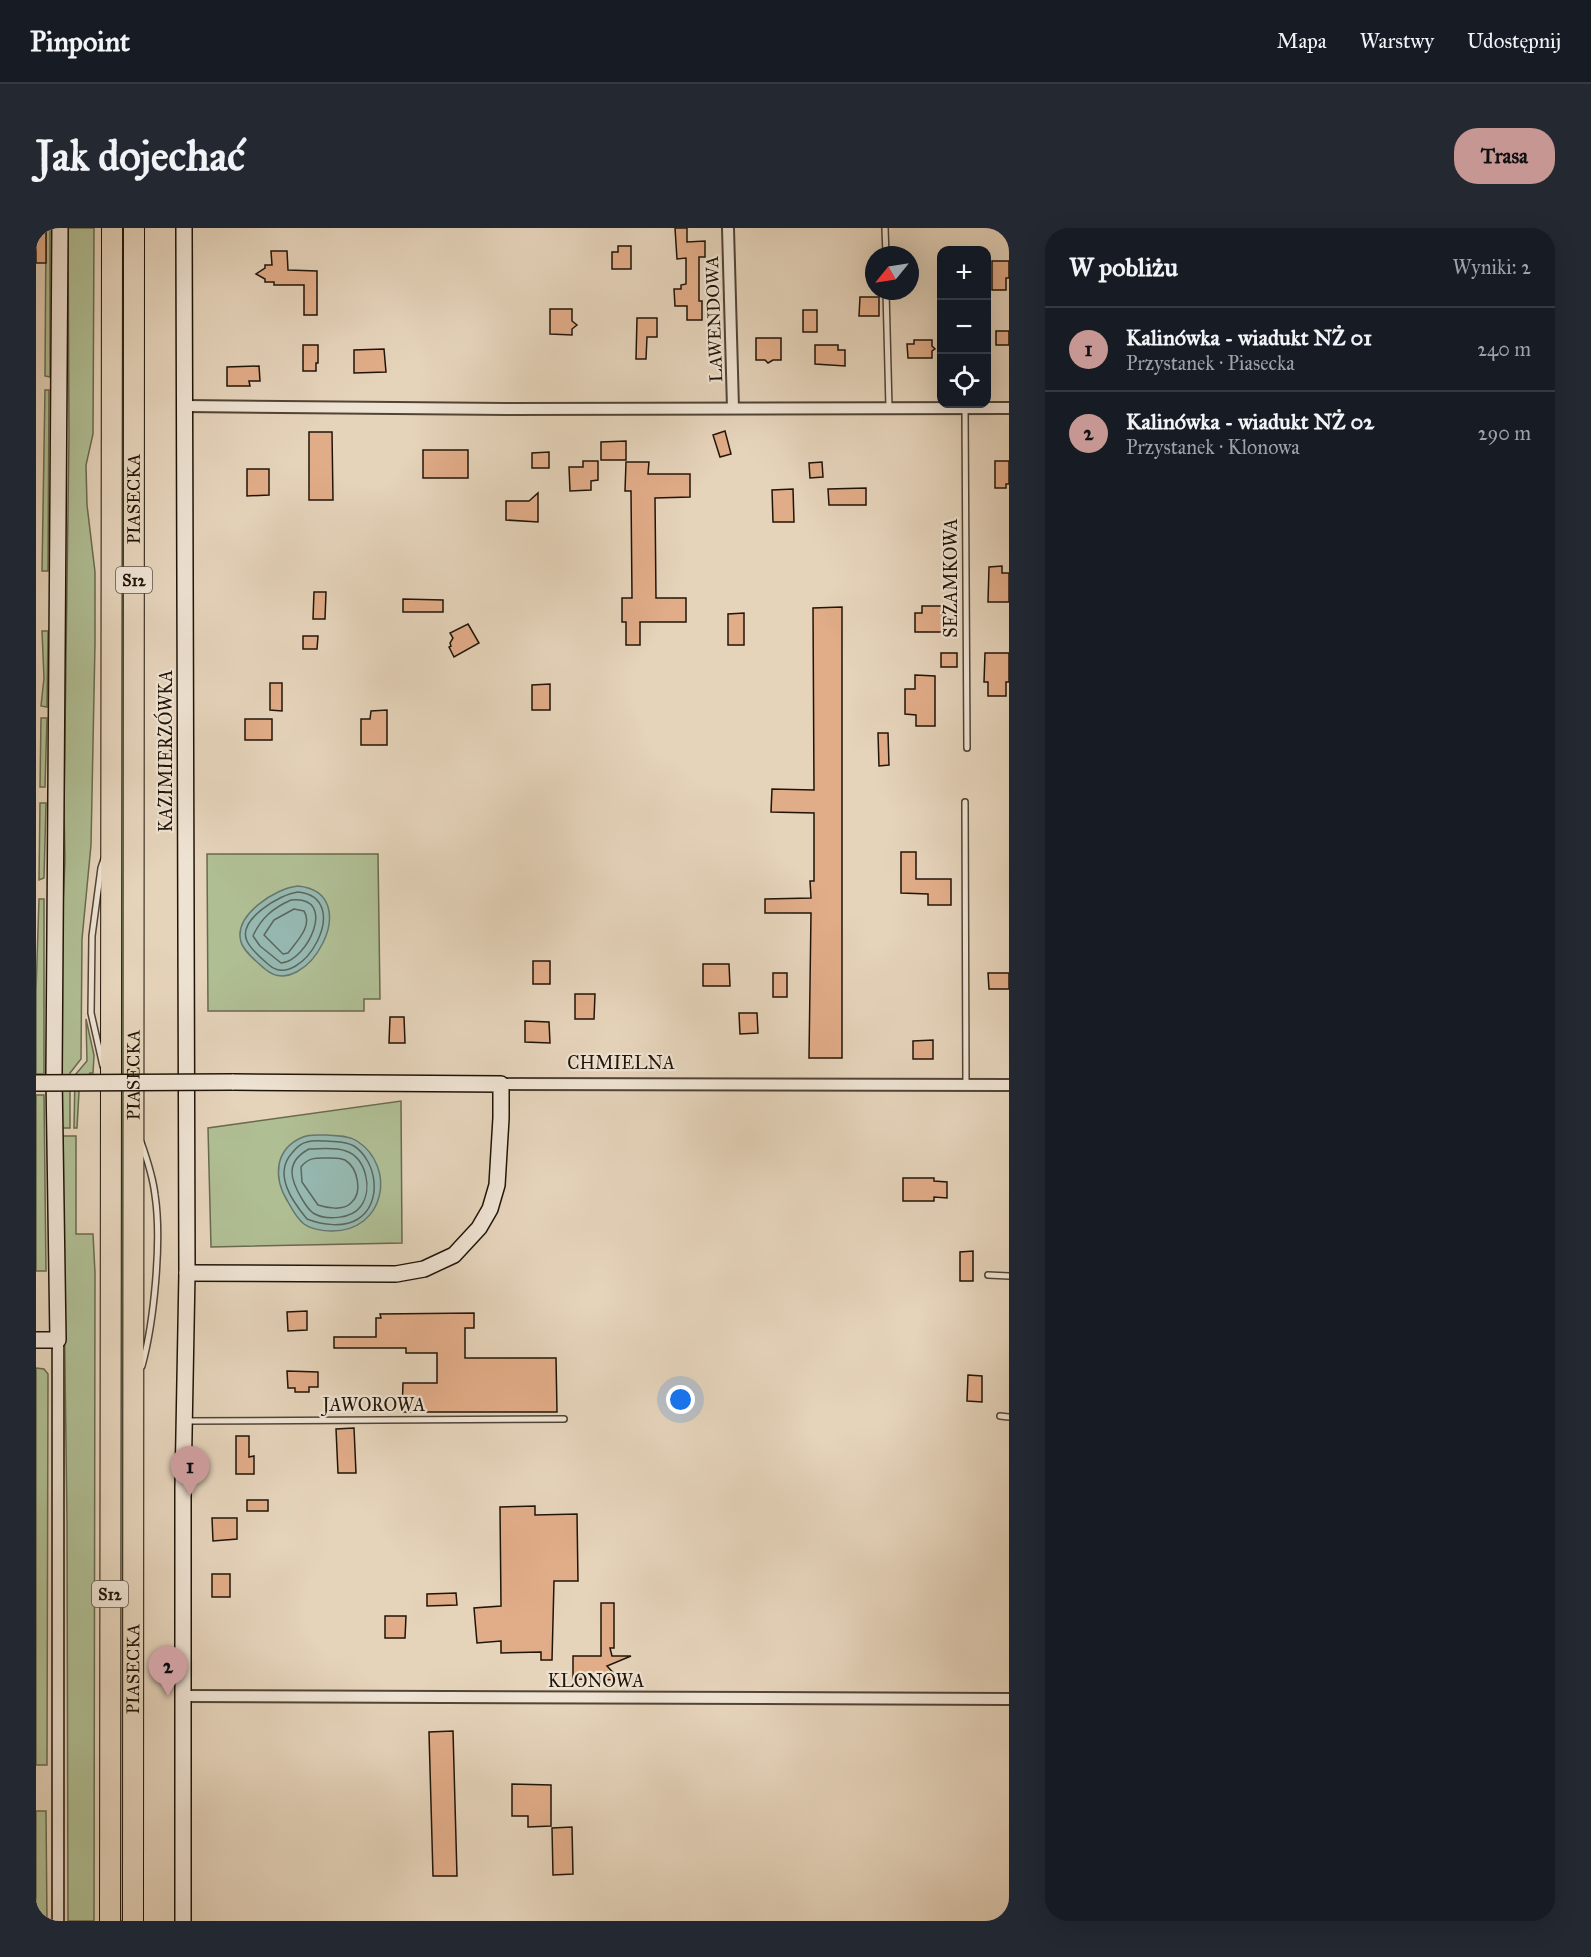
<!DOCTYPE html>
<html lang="pl">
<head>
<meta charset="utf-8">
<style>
	body { margin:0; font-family:"IM FELL Great Primer",serif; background:#242831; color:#f1f3f6 }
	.controls { position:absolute; right:18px; top:18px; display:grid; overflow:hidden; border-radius:12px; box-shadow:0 6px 24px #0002 }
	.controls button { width:54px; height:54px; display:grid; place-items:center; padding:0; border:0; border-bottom:2px solid #363941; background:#171b24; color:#f1f3f6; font:30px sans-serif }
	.compass { position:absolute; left:829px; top:18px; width:54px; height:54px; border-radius:50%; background:#171b24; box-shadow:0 6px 24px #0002; rotate:240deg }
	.you { position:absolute; left:645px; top:1172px; width:21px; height:21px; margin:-15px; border:4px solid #fff; border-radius:50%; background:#1a73e8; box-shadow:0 0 0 9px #1a73e833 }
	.badge { display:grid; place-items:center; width:39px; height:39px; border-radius:50%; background:#c59692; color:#111; font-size:20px; font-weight:700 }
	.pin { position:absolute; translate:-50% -50px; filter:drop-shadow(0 2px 3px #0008) }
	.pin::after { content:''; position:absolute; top:32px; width:21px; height:18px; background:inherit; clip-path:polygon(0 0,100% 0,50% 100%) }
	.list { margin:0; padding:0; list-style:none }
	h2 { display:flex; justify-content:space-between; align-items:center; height:78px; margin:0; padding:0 24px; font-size:26px }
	h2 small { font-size:20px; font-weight:400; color:#9ea1a6 }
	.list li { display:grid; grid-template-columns:39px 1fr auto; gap:18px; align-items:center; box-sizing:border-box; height:84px; padding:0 24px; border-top:2px solid #363941 }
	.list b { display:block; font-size:22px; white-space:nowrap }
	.list p { margin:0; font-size:20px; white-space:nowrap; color:#9ea1a6 }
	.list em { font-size:20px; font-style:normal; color:#9ea1a6 }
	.icon { flex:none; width:33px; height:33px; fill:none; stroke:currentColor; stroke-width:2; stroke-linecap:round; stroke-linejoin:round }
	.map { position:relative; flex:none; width:973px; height:1693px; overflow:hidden; border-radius:24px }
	header { display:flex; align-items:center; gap:36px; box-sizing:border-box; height:84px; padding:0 30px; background:#171b24; border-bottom:2px solid #363941 }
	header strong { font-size:28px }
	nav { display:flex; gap:33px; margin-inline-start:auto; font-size:21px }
	.intro { display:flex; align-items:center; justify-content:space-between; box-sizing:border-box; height:144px; padding:0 36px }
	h1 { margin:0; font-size:42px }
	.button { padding:15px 27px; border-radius:24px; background:#c59692; color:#111; font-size:21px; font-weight:700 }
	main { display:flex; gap:36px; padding:0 36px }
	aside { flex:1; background:#171b24; border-radius:24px; box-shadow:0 6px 24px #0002 }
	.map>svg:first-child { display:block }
</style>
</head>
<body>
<header>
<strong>Pinpoint</strong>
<nav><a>Mapa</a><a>Warstwy</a><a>Udostępnij</a></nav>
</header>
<div class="intro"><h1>Jak dojechać</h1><a class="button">Trasa</a></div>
<main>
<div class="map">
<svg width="973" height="1693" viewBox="0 0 973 1693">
	<rect width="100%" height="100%" fill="#e5d3ba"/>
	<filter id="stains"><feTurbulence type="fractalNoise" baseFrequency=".00333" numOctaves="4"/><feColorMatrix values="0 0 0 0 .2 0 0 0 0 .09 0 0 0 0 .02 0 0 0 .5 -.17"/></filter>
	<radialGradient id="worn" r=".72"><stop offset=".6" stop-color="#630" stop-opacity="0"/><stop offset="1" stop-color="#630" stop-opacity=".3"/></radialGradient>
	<g fill="#b0be94" stroke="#686a4e" stroke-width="1.5">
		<polygon points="10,0 14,0 14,149 9,148"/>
		<polygon points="32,0 58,0 57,206 50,237 51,277 59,344 59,415 55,617 46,711 45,831 34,845 34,900 26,900 26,700 29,632 28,581 33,207"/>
		<polygon points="84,0 88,0 89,1693 84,1693"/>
		<polygon points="9,162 13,162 12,343 6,343"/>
		<polygon points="6,403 12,403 11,479 5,478 8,450"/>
		<polygon points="5,490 11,490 9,559 4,559"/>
		<polygon points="4,575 10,575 8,650 3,652"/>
		<polygon points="171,626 342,626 344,771 328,771 328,783 172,783"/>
		<polygon points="3,671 8,671 8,846 0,846 0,763"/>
		<polygon points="50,791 58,827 57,845 54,845 43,864 41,900 38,900 39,847 51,833"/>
		<polygon points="0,867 8,867 10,1043 0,1043"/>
		<polygon points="365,873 366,1015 175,1019 172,900"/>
		<polygon points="26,908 40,908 40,1006 57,1006 59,1045 58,1693 32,1693 31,1293"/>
		<polygon points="0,1140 8,1141 12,1146 11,1537 0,1537"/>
		<polygon points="0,1583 10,1583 11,1693 0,1693"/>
	</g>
	<g fill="#96b8b0" stroke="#67776d" stroke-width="1.5">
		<path d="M262 658C332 665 269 776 229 741 221 734 208 724 205 714 197 687 240 660 262 658Z"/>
		<path d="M290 907C300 908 312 907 321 913 361 939 349 1004 295 1003 287 1003 275 1001 268 996 261 991 256 981 252 974 237 950 238 921 267 909 273 906 283 907 290 907Z"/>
	</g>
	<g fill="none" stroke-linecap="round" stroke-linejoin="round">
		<g stroke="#5b665c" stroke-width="1.5">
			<path d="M262 664C320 670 265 765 233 737 226 731 215 722 211 713 201 692 244 666 262 664Z"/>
			<path d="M255 672C303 667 271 734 245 735L224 718 217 708C225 690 237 680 255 672Z"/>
			<path d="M258 681 268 683C277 698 261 713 252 725L247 726 228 707 238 692Z"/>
			<path d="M290 913C299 914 310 913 318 918 341 933 347 975 322 991 308 1000 286 997 271 991 256 973 237 946 256 925 260 920 265 915 271 914 277 912 284 913 290 913Z"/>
			<path d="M273 921C285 921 299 919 310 923 330 930 337 961 325 978 316 991 290 993 277 985 273 982 269 976 266 971 254 951 249 934 273 921Z"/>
			<path d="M289 930C295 930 303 929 309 932 322 940 327 965 315 975 307 983 291 980 282 977L266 954 265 939C272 930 278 930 289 930Z"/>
		</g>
	</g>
	<g fill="#e1ac88" stroke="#201509" stroke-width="1.5">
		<rect x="0" y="0" width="10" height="35"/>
		<polygon points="639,0 651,0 651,14 669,13 669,29 663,29 663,73 666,73 666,92 651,92 651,78 639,78 638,61 645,61 645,57 650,56 650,30 641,31"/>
		<polygon points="582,18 595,18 595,41 576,41 576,24 582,24"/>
		<polygon points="235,23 251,23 252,42 281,43 281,87 268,87 268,57 238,57 238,54 229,54 229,51 220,46 229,40 229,37 236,37"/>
		<polygon points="956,33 973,33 973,50 970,50 970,62 956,62"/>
		<polygon points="824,69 843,69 843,88 823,88"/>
		<polygon points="514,81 536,81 536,93 541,97 536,101 536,107 514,106"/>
		<rect x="767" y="82" width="14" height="22"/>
		<polygon points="601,90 621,90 621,109 611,109 610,131 600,131"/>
		<rect x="960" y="103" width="13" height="14"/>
		<polygon points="720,110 745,110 745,132 737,132 732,135 729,132 720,132"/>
		<polygon points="878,112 896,112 896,118 899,121 896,123 896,130 872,130 871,116 878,116"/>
		<polygon points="267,117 282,117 282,135 280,135 280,143 267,143"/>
		<polygon points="779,117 802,117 802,122 809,122 809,138 779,136"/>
		<polygon points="348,121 350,144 318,145 318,122"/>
		<polygon points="223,138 224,153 213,153 214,158 191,158 191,139"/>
		<polygon points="689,203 695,226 684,229 677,207"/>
		<polygon points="273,204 296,204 297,272 273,272"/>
		<polygon points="590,213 590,232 565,232 565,214"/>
		<rect x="387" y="222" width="45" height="28"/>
		<polygon points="513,224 513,240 496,240 496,225"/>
		<polygon points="547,233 562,233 562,252 555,253 555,262 534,263 533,239 547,239"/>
		<polygon points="959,233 973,233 973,256 970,256 970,260 959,260"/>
		<polygon points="590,234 613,234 612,246 654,246 654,269 619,270 620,370 650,370 650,394 604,394 604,417 590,417 590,394 586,394 586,370 596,370 595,263 589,263"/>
		<polygon points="786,234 787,249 774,250 773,235"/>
		<polygon points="211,241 233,241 233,267 211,268"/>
		<polygon points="830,260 830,277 793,277 792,261"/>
		<polygon points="757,261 758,294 737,294 736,262"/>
		<polygon points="502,265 502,294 470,292 470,273 493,273"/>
		<polygon points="966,338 966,345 973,345 973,374 952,374 953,339"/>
		<polygon points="278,364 290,364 289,391 277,391"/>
		<polygon points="367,371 407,372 407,384 367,384"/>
		<polygon points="886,378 906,378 906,404 879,404 879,385 886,385"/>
		<polygon points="806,379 806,830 773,830 775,685 729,685 729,671 775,670 774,653 778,653 778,585 735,584 736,561 778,562 777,380"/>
		<polygon points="708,385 708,417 692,417 692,386"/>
		<polygon points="432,396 443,415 418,429 413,419 415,418 414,415 417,410 414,405"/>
		<polygon points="267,408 282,408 281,421 267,421"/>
		<rect x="905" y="425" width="16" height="14"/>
		<polygon points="949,425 973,425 973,454 970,454 970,468 952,468 952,454 948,454"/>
		<polygon points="879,447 899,448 899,498 880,498 880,487 869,486 869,461 879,461"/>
		<polygon points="234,455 246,455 246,483 234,482"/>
		<polygon points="514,456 514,482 496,482 496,457"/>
		<polygon points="351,482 351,517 325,517 325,491 334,491 335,483"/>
		<rect x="209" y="491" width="27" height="21"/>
		<polygon points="842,505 852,505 853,537 843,538"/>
		<polygon points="865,624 880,624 880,651 915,651 915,677 892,677 892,666 865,665"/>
		<rect x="497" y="733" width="17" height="23"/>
		<polygon points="667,736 693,736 694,758 667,758"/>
		<rect x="737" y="745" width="14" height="24"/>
		<polygon points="952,745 973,745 973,761 953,761"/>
		<polygon points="539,766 559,766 558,791 539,791"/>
		<polygon points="703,785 721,785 722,805 704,806"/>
		<polygon points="354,789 368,789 369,815 353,815"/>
		<polygon points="489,793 513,794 514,815 489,814"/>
		<polygon points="897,812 897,831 877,831 877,813"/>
		<polygon points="867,950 898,950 898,953 911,954 911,970 898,969 898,973 867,973"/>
		<polygon points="937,1023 937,1053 924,1053 924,1024"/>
		<polygon points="271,1083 271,1102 252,1103 251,1084"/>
		<polygon points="438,1085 438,1100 429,1100 429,1130 520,1130 521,1184 366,1184 367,1155 401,1155 401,1125 370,1125 370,1120 298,1120 298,1109 340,1109 340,1090 345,1090 344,1086"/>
		<polygon points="251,1143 282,1144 282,1159 273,1159 273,1164 259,1164 259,1160 252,1160"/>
		<polygon points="932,1147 946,1148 946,1174 931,1173"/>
		<polygon points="318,1200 320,1245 302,1245 300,1201"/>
		<polygon points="200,1208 213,1208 213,1229 218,1228 218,1246 200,1246"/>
		<rect x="211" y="1272" width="21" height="11"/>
		<polygon points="499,1278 499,1287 541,1286 542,1353 518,1353 516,1432 505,1432 505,1424 465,1425 465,1413 441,1415 438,1380 465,1378 464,1279"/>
		<polygon points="176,1290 201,1290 201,1311 177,1313"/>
		<rect x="176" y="1346" width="18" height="23"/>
		<polygon points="420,1365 421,1377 391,1378 391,1366"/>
		<polygon points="565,1375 578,1375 578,1420 574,1420 576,1428 595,1428 571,1438 584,1452 537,1451 537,1428 565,1428"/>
		<polygon points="349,1388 370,1388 369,1410 349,1410"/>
		<polygon points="417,1503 421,1648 397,1648 393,1504"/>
		<polygon points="476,1556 515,1557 515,1598 492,1599 492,1588 476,1588"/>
		<polygon points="536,1599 537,1646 517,1647 516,1600"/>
	</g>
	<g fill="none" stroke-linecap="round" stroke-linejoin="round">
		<g stroke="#514435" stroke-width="8">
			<g id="lane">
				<polyline points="849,0 850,27"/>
				<polyline points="850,63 853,180"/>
				<polyline points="929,181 931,520"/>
				<polyline points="929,574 930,857"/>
				<polyline points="67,838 55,785 56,708 65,640 68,631"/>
				<path d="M105 914C111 931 117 949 119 967 126 1013 118 1094 106 1138"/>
				<polyline points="952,1047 973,1048"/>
				<polyline points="964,1188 973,1189"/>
				<polyline points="150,1193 528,1191"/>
			</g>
		</g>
		<g stroke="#514435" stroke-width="14">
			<g id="street">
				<polyline points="692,0 697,180"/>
				<polyline points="149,178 471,181 973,180"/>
				<polyline points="465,856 973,857"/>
				<polyline points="147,1468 973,1471"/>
				<polyline points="22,1693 22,1112"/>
			</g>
		</g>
		<g stroke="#201509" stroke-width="18">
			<g id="secondary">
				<polyline points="151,1045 360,1046 388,1041 418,1027 443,1000 454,981 461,957 465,890 465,856 196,854"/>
				<polyline points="0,1112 22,1112 18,848 24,0"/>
				<polyline points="147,1693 147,1259 151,1045 148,0"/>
			</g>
		</g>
		<g stroke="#201509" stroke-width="22">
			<g id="highway">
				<polyline points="74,1693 76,0"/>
				<path id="s1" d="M97 1693 98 0"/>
			</g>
		</g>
		<use href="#lane" stroke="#eee2d2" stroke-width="5"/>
		<use href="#street" stroke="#eee2d2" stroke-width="10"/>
		<use href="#secondary" stroke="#eee2d2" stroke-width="15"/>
		<use href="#highway" stroke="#e5d3ba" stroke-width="20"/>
		<g stroke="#201509" stroke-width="18" stroke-linecap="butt">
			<polyline id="secondary-bridge" points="0,855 196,854"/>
		</g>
		<use href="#secondary-bridge" stroke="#eee2d2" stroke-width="15"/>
	</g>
	<g text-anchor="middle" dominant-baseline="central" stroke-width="4.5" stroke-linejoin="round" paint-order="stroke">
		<g fill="#eee2d2" stroke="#5e5245" stroke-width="1.5">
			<rect x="80" y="339" width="36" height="26" rx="4.5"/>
			<rect x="56" y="1353" width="36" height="26" rx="4.5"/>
		</g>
		<g font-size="16" font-weight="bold" fill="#201509">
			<text x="98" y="352">S12</text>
			<text x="74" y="1366">S12</text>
		</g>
		<g font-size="18" fill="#201509" stroke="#eee2d2">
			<text transform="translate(678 91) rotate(-92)">LAWENDOWA</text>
			<text stroke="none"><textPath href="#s1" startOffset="1422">PIASECKA</textPath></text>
			<text transform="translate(915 350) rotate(-90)">SEZAMKOWA</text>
			<text transform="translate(130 523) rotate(-90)">KAZIMIERZÓWKA</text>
			<text x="585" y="835">CHMIELNA</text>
			<text stroke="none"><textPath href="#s1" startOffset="846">PIASECKA</textPath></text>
			<text x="338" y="1177">JAWOROWA</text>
			<text stroke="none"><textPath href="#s1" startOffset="252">PIASECKA</textPath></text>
			<text x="560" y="1453">KLONOWA</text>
		</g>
	</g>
	<rect width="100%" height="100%" filter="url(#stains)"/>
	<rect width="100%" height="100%" fill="url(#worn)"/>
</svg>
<div class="controls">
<button>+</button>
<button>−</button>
<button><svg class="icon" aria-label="locate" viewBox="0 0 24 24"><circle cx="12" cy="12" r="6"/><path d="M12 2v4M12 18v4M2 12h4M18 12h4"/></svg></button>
</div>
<svg class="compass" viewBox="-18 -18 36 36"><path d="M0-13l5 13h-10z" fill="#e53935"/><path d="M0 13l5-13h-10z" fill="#9ea1a6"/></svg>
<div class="you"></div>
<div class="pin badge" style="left:154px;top:1268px">1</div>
<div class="pin badge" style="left:132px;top:1468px">2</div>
</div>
<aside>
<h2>W pobliżu<small>Wyniki: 2</small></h2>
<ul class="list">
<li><span class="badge">1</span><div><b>Kalinówka - wiadukt NŻ 01</b><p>Przystanek · Piasecka</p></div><em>240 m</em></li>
<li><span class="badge">2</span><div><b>Kalinówka - wiadukt NŻ 02</b><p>Przystanek · Klonowa</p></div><em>290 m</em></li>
</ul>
</aside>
</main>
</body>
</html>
